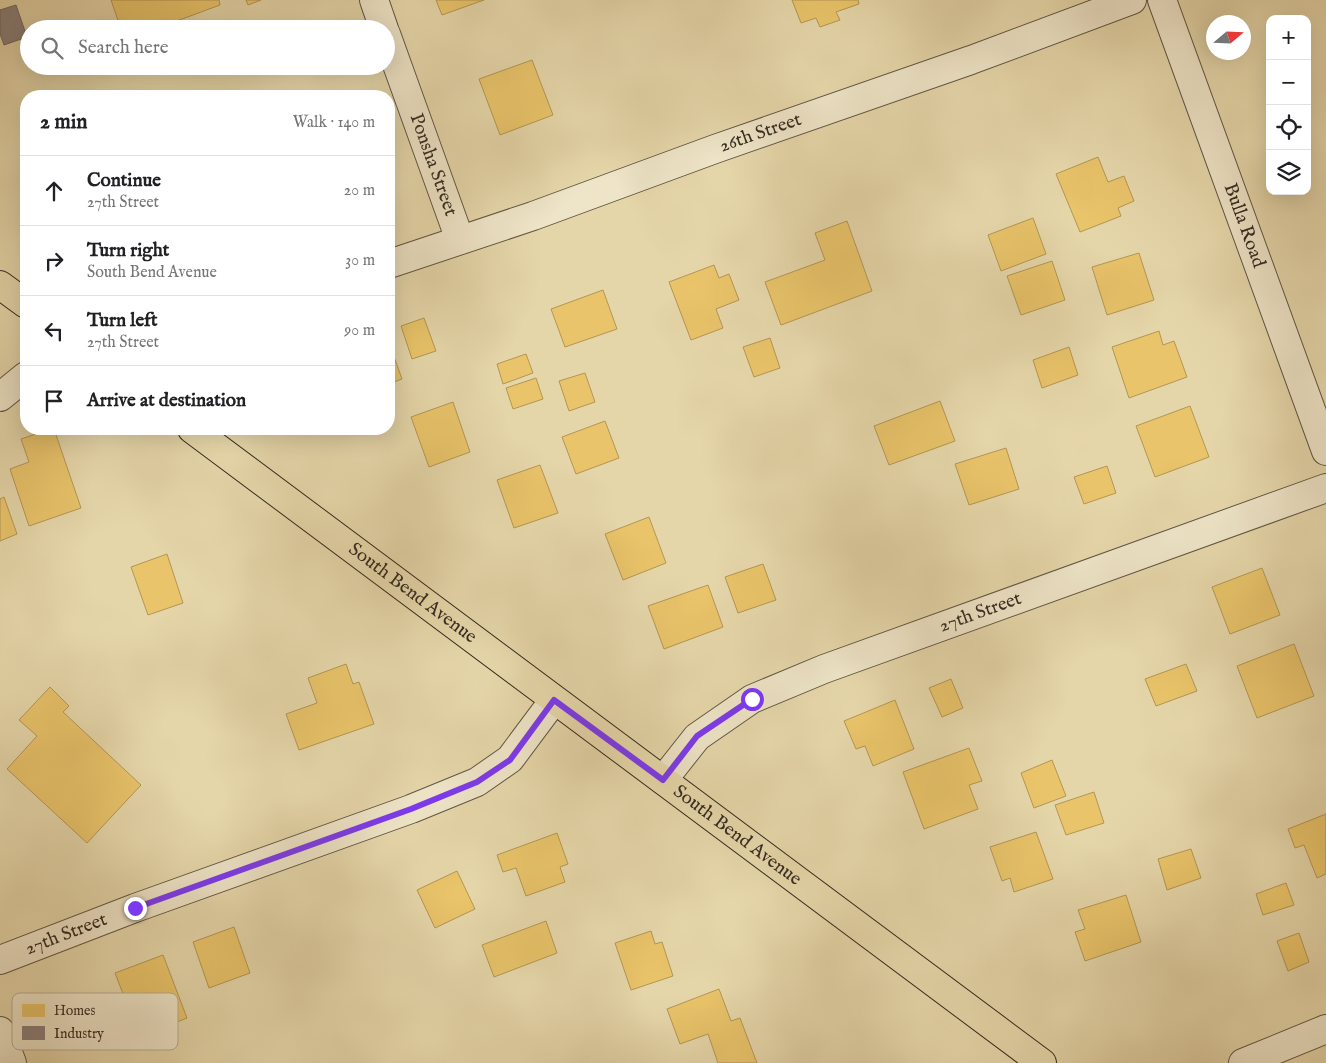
<!DOCTYPE html>
<html lang="en">
<head>
<meta charset="utf-8">
<style>
	body { margin:0; font-family:"IM FELL English",serif; background:#f6f6f6; color:#202124 }
	.controls { position:absolute; right:15px; top:15px; display:grid; overflow:hidden; border-radius:10px; box-shadow:0 5px 20px #0002 }
	.controls button { width:45px; height:45px; display:grid; place-items:center; padding:0; border:0; border-bottom:1px solid #e0e0e0; background:#fff; color:#202124; font:25px sans-serif }
	.compass { position:absolute; left:1206px; top:15px; width:45px; height:45px; border-radius:50%; background:#fff; box-shadow:0 5px 20px #0002; rotate:71deg }
	.stop { position:absolute; width:15px; height:15px; margin:-11px; border:4px solid #7c3aed; border-radius:50%; background:#fff }
	.stop.end { background:#7c3aed; border-color:#fff; box-shadow:0 1px 5px #0008 }
	.list { margin:0; padding:0; list-style:none }
	h2 { display:flex; justify-content:space-between; align-items:center; height:65px; margin:0; padding:0 20px; font-size:21px }
	h2 small { font-size:16px; font-weight:400; color:#757577 }
	.list li { display:grid; grid-template-columns:32px 1fr auto; gap:15px; align-items:center; box-sizing:border-box; height:70px; padding:0 20px; border-top:1px solid #e0e0e0 }
	.list b { display:block; font-size:19px; white-space:nowrap }
	.list p { margin:0; font-size:16px; white-space:nowrap; color:#757577 }
	.list em { font-size:16px; font-style:normal; color:#757577 }
	.icon { flex:none; width:28px; height:28px; fill:none; stroke:currentColor; stroke-width:2; stroke-linecap:round; stroke-linejoin:round }
	.map { position:relative; flex:none; width:1326px; height:1063px; overflow:hidden }
	.search { position:absolute; background:#fff; box-shadow:0 5px 20px #0002; left:20px; top:20px; width:375px; height:55px; display:flex; align-items:center; gap:12px; box-sizing:border-box; padding:0 18px; border-radius:28px; color:#757577; font-size:19px }
	.panel { position:absolute; background:#fff; box-shadow:0 5px 20px #0002; left:20px; top:90px; width:375px; height:345px; border-radius:20px }
	.map>svg:first-child { display:block }
</style>
</head>
<body>
<div class="map">
<svg width="1326" height="1063" viewBox="0 0 1326 1063">
	<rect width="100%" height="100%" fill="#e5d6a9"/>
	<filter id="stains"><feTurbulence type="fractalNoise" baseFrequency=".004" numOctaves="4"/><feColorMatrix values="0 0 0 0 .2 0 0 0 0 .09 0 0 0 0 .02 0 0 0 .5 -.17"/></filter>
	<radialGradient id="worn" r=".72"><stop offset=".6" stop-color="#630" stop-opacity="0"/><stop offset="1" stop-color="#630" stop-opacity=".3"/></radialGradient>
	<g fill="#e9c46a" stroke="#b39654">
		<polygon points="111,0 219,0 220,5 155,29 121,29"/>
		<polygon points="246,0 261,0 248,5"/>
		<polygon points="436,0 484,0 442,15"/>
		<polygon points="792,0 858,0 859,4 836,12 840,20 820,27 816,18 801,23"/>
		<polygon points="532,60 553,115 500,135 479,79"/>
		<polygon points="1098,157 1108,182 1124,176 1134,201 1118,208 1121,216 1080,232 1056,174"/>
		<polygon points="1033,218 1046,254 1001,271 988,235"/>
		<polygon points="847,221 872,291 781,325 765,282 825,260 815,233"/>
		<polygon points="1139,253 1154,300 1107,315 1092,267"/>
		<polygon points="1052,261 1065,300 1021,315 1007,276"/>
		<polygon points="714,265 719,278 729,274 739,300 716,309 723,328 691,340 669,282"/>
		<polygon points="603,290 617,329 565,347 551,309"/>
		<polygon points="424,318 436,351 412,359 401,326"/>
		<polygon points="1159,331 1163,345 1174,341 1187,377 1129,398 1112,347"/>
		<polygon points="770,338 780,368 754,377 743,347"/>
		<polygon points="389,343 402,379 389,384"/>
		<polygon points="1069,347 1078,375 1042,388 1033,360"/>
		<polygon points="526,354 533,373 503,384 497,364"/>
		<polygon points="585,373 595,402 569,411 559,381"/>
		<polygon points="536,378 543,399 513,409 506,388"/>
		<polygon points="940,401 955,441 889,465 874,426"/>
		<polygon points="453,402 470,452 429,467 411,417"/>
		<polygon points="1190,406 1209,457 1155,477 1136,426"/>
		<polygon points="605,421 619,458 576,474 562,437"/>
		<polygon points="51,429 54,429 81,508 29,526 10,469 29,462 21,439"/>
		<polygon points="1006,448 1019,489 969,505 955,464"/>
		<polygon points="540,465 558,513 514,528 497,480"/>
		<polygon points="1107,466 1116,493 1084,504 1074,477"/>
		<polygon points="4,497 17,534 0,541 0,499"/>
		<polygon points="649,517 666,563 623,580 605,534"/>
		<polygon points="167,554 183,603 148,615 131,567"/>
		<polygon points="763,564 776,600 738,613 725,577"/>
		<polygon points="1262,568 1280,615 1230,634 1212,587"/>
		<polygon points="708,585 723,627 664,649 648,606"/>
		<polygon points="1294,644 1314,696 1257,718 1237,666"/>
		<polygon points="346,664 353,684 359,682 374,724 299,750 286,714 317,703 308,678"/>
		<polygon points="1186,664 1197,691 1156,706 1145,679"/>
		<polygon points="951,679 963,708 942,717 929,688"/>
		<polygon points="50,687 69,706 63,712 141,785 87,843 7,769 37,736 19,720"/>
		<polygon points="895,700 914,749 873,766 865,746 856,749 844,721"/>
		<polygon points="969,748 982,781 969,785 978,809 924,829 903,772"/>
		<polygon points="1052,760 1066,796 1034,808 1021,773"/>
		<polygon points="1094,792 1104,823 1066,835 1055,805"/>
		<polygon points="1326,814 1326,874 1317,878 1304,845 1295,848 1288,829"/>
		<polygon points="1036,832 1053,879 1014,892 1010,878 1002,881 990,847"/>
		<polygon points="557,833 568,864 560,867 565,882 526,896 516,868 503,872 497,855"/>
		<polygon points="1191,849 1201,878 1167,890 1158,859"/>
		<polygon points="457,871 475,909 435,928 417,890"/>
		<polygon points="1286,883 1294,905 1263,915 1256,894"/>
		<polygon points="1126,895 1141,942 1085,961 1075,932 1085,929 1078,910"/>
		<polygon points="546,921 557,953 494,977 482,945"/>
		<polygon points="234,927 250,973 209,988 193,942"/>
		<polygon points="651,931 655,944 662,942 673,976 631,990 615,943"/>
		<polygon points="1299,933 1309,962 1288,971 1277,941"/>
		<polygon points="163,955 187,1018 149,1033 141,1014 132,1017 115,973"/>
		<polygon points="719,989 731,1021 740,1018 757,1063 718,1063 708,1034 680,1044 667,1009"/>
	</g>
	<g fill="#8a817c" stroke="#706761">
		<polygon points="16,5 27,37 4,45 0,34 0,10"/>
		<polygon points="310,24 312,29 296,29"/>
	</g>
	<g fill="none" stroke-linecap="round" stroke-linejoin="round">
		<g stroke="#615643" stroke-width="30">
			<g id="minor">
				<polyline points="374,0 384,29"/>
				<path id="s1" d="M1162 0 1326 451"/>
				<path id="s2" d="M386 34 460 240"/>
				<path id="s3" d="M389 264 533 216 715 149 971 60 1132 0"/>
				<polyline points="0,397 26,376"/>
				<path id="s4" d="M663 780 697 737 752 699 824 669 1326 488"/>
				<path id="s5" d="M0 960 135 908 411 809 477 782 510 759 554 700"/>
				<polyline points="0,1031 12,1063"/>
				<polyline points="1243,1063 1326,1029"/>
			</g>
		</g>
		<g stroke="#352b21" stroke-width="30">
			<g id="primary">
				<polyline points="0,285 26,304"/>
				<path id="s6" d="M192 429 1042 1063"/>
			</g>
		</g>
		<use href="#minor" stroke="#eee4c7" stroke-width="28"/>
		<use href="#primary" stroke="#e5d6a9" stroke-width="28"/>
	</g>
	<g fill="none" stroke-linecap="round" stroke-linejoin="round">
		<polyline stroke="#7c3aed" stroke-width="6" points="135,908 411,809 477,782 510,760 554,700 663,780 697,736 752,699"/>
	</g>
	<g text-anchor="middle" dominant-baseline="central" stroke-width="5" stroke-linejoin="round" paint-order="stroke">
		<g font-size="19" fill="#352b21" stroke="#eee4c7">
			<text stroke="none"><textPath href="#s3" startOffset="394">26th Street</textPath></text>
			<text stroke="none"><textPath href="#s2" startOffset="139">Ponsha Street</textPath></text>
			<text stroke="none"><textPath href="#s1" startOffset="240">Bulla Road</textPath></text>
			<text stroke="none"><textPath href="#s6" startOffset="275">South Bend Avenue</textPath></text>
			<text stroke="none"><textPath href="#s4" startOffset="366">27th Street</textPath></text>
			<text stroke="none"><textPath href="#s6" startOffset="680">South Bend Avenue</textPath></text>
			<text stroke="none"><textPath href="#s5" startOffset="71">27th Street</textPath></text>
		</g>
	</g>
	<rect x="12" y="993" width="166" height="57" rx="8" fill="#eee4c7" stroke="#b6ac95" stroke-width="1"/>
	<rect x="22" y="1004" width="23" height="13" fill="#e9c46a"/>
	<rect x="22" y="1026" width="23" height="14" fill="#8a817c"/>
	<g font-size="14" fill="#352b21">
		<text x="54" y="1015">Homes</text>
		<text x="54" y="1038">Industry</text>
	</g>
	<rect width="100%" height="100%" filter="url(#stains)"/>
	<rect width="100%" height="100%" fill="url(#worn)"/>
</svg>
<div class="controls">
<button>+</button>
<button>−</button>
<button><svg class="icon" aria-label="locate" viewBox="0 0 24 24"><circle cx="12" cy="12" r="6"/><path d="M12 2v4M12 18v4M2 12h4M18 12h4"/></svg></button>
<button><svg class="icon" aria-label="layers" viewBox="0 0 24 24"><path d="M12 4l9 5-9 5-9-5zM3 14l9 5 9-5"/></svg></button>
</div>
<svg class="compass" viewBox="-18 -18 36 36"><path d="M0-13l5 13h-10z" fill="#e53935"/><path d="M0 13l5-13h-10z" fill="#757577"/></svg>
<div class="stop" style="left:752px;top:699px"></div>
<div class="stop end" style="left:135px;top:908px"></div>
<div class="search"><svg class="icon" aria-label="search" viewBox="0 0 24 24"><circle cx="10" cy="10" r="6"/><path d="M15 15l6 6"/></svg>Search here</div>
<section class="panel">
<h2>2 min<small>Walk · 140 m</small></h2>
<ul class="list">
<li><svg class="icon" aria-label="ahead" viewBox="0 0 24 24"><path d="M12 20V5M6 11l6-6 6 6"/></svg><div><b>Continue</b><p>27th Street</p></div><em>20 m</em></li>
<li><svg class="icon" aria-label="right" viewBox="0 0 24 24"><path d="M7 20v-9h11M14 6l5 5-5 5"/></svg><div><b>Turn right</b><p>South Bend Avenue</p></div><em>30 m</em></li>
<li><svg class="icon" aria-label="left" viewBox="0 0 24 24"><path d="M17 20v-9H6M10 6l-5 5 5 5"/></svg><div><b>Turn left</b><p>27th Street</p></div><em>90 m</em></li>
<li><svg class="icon" aria-label="arrive" viewBox="0 0 24 24"><path d="M6 21V4h12l-3 4 3 4H6"/></svg><div><b>Arrive at destination</b></div></li>
</ul>
</section>
</div>
</body>
</html>
